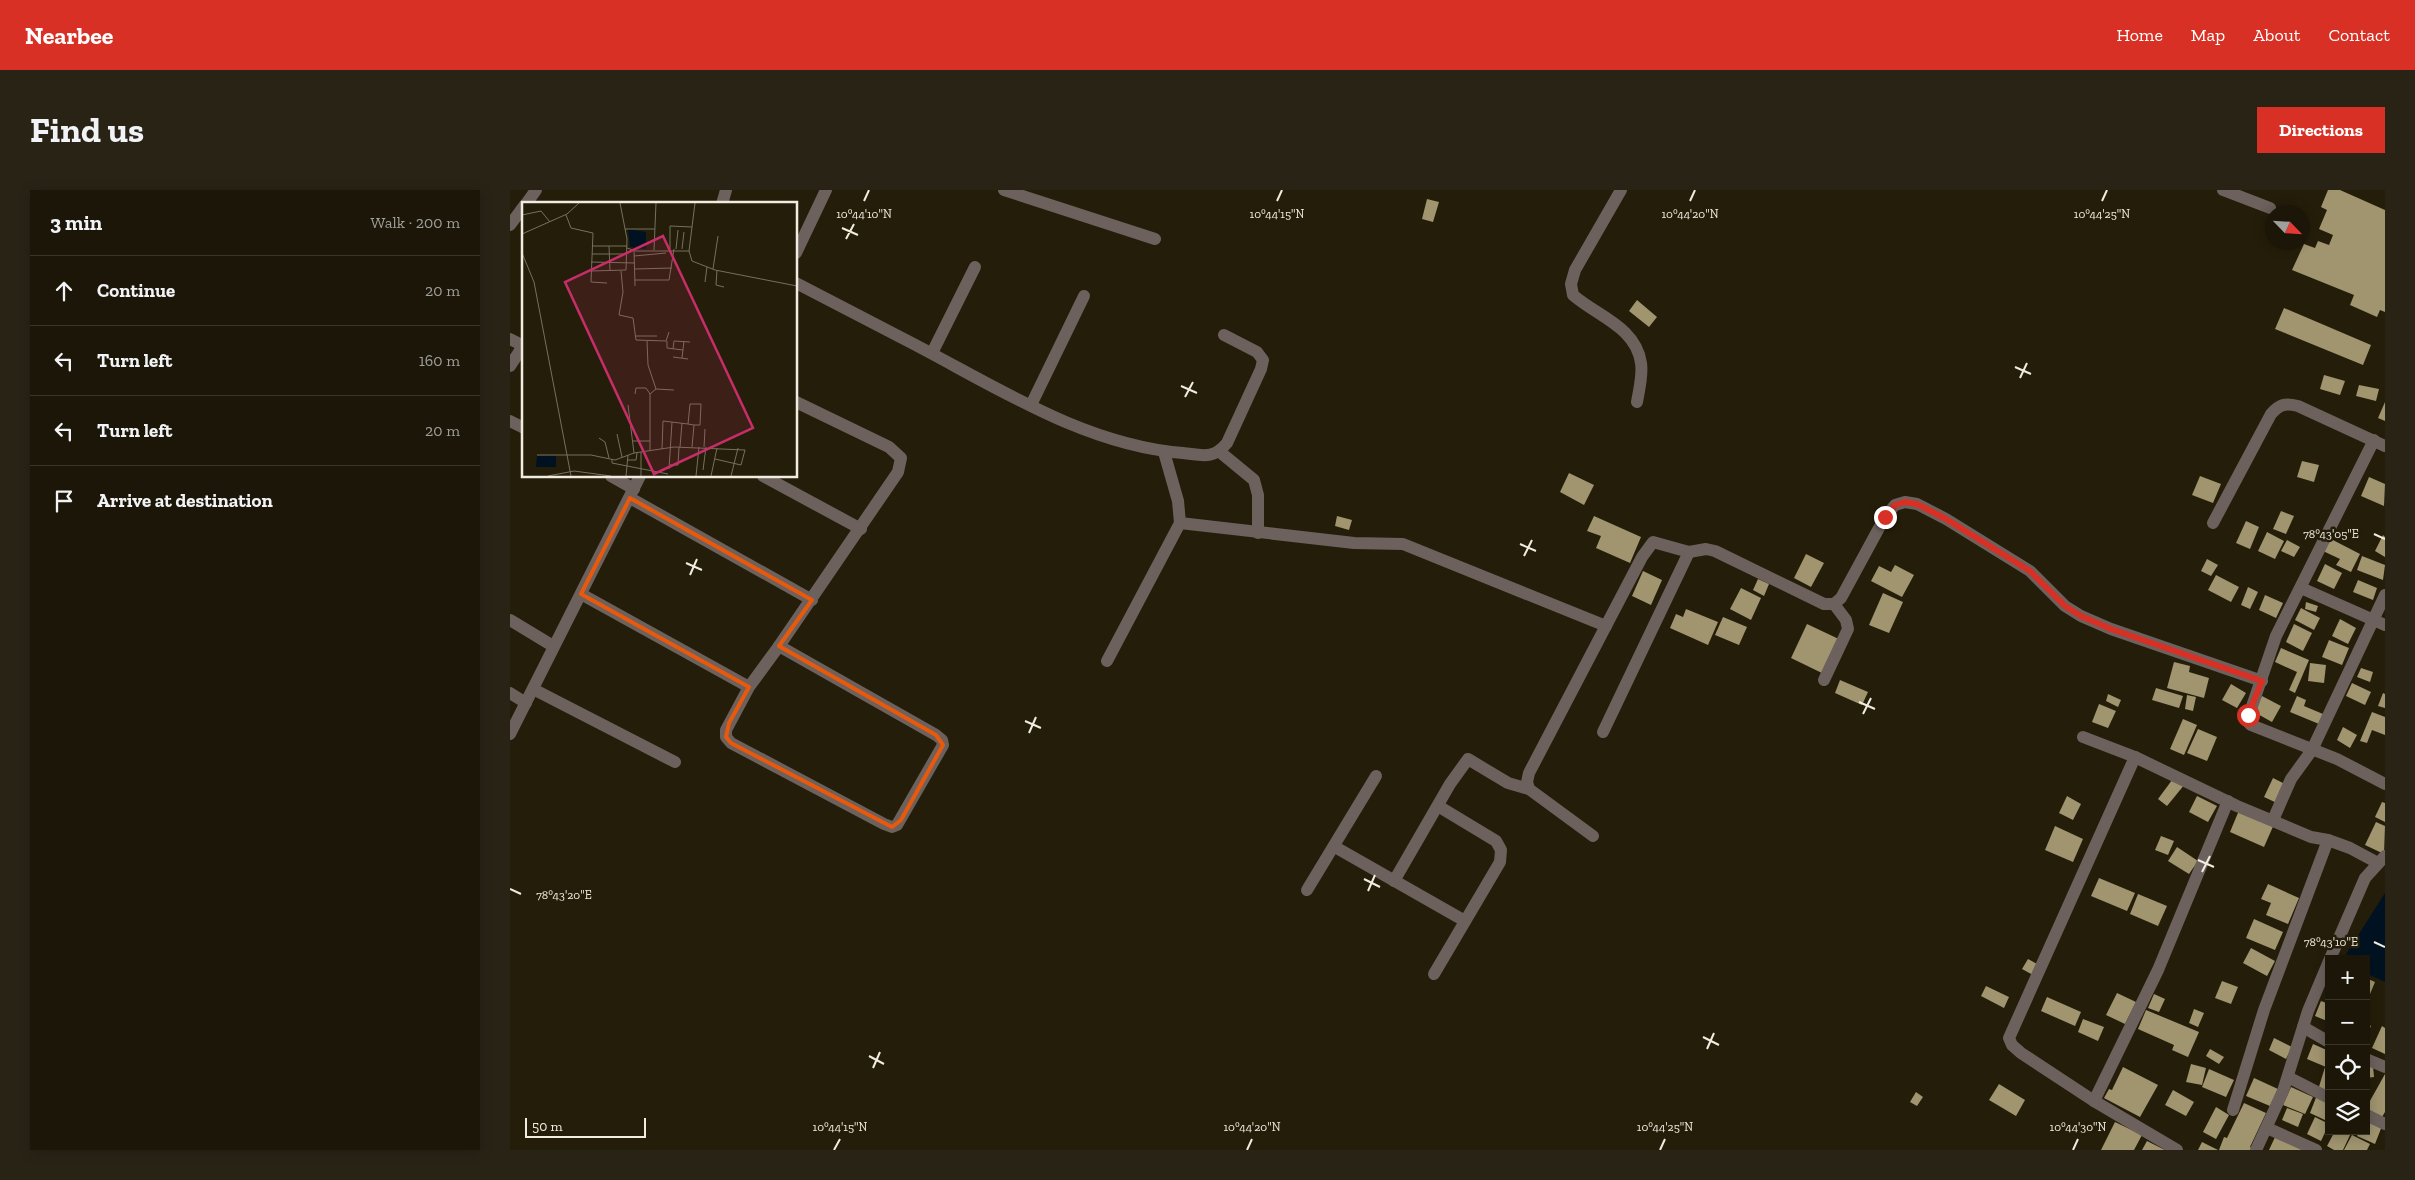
<!DOCTYPE html>
<html lang="en">
<head>
<meta charset="utf-8">
<style>
	body { margin:0; font-family:"Zilla Slab",serif; background:#282315; color:#f1f3f6 }
	.controls { position:absolute; right:15px; bottom:15px; display:grid; overflow:hidden; border-radius:0px; box-shadow:0 2px 12px #0003 }
	.controls button { width:45px; height:45px; display:grid; place-items:center; padding:0; border:0; border-bottom:1px solid #393528; background:#1b1607; color:#f1f3f6; font:25px sans-serif }
	.compass { position:absolute; left:1755px; top:15px; width:45px; height:45px; border-radius:50%; background:#1b1607; box-shadow:0 2px 12px #0003; rotate:115deg }
	.scale { position:absolute; left:15px; bottom:12px; width:121px; box-sizing:border-box; padding-left:5px; border:2px solid #f0ece0; border-top:0; font-size:14px; line-height:18px; white-space:nowrap; color:#f0ece0; -webkit-text-stroke:4px #241d09; paint-order:stroke }
	.stop { position:absolute; width:15px; height:15px; margin:-11px; border:4px solid #d93025; border-radius:50%; background:#fff }
	.stop.end { background:#d93025; border-color:#fff; box-shadow:0 1px 5px #0008 }
	.list { margin:0; padding:0; list-style:none }
	h2 { display:flex; justify-content:space-between; align-items:center; height:65px; margin:0; padding:0 20px; font-size:21px }
	h2 small { font-size:16px; font-weight:400; color:#a09f9b }
	.list li { display:grid; grid-template-columns:32px 1fr auto; gap:15px; align-items:center; box-sizing:border-box; height:70px; padding:0 20px; border-top:1px solid #393528 }
	.list b { display:block; font-size:19px; white-space:nowrap }
	.list em { font-size:16px; font-style:normal; color:#a09f9b }
	.icon { flex:none; width:28px; height:28px; fill:none; stroke:currentColor; stroke-width:2; stroke-linecap:round; stroke-linejoin:round }
	.map { position:relative; flex:none; width:1875px; height:960px; overflow:hidden; border-radius:0px }
	header { display:flex; align-items:center; gap:30px; box-sizing:border-box; height:70px; padding:0 25px; background:#d93025; color:#fff }
	header strong { font-size:24px }
	nav { display:flex; gap:28px; margin-inline-start:auto; font-size:18px }
	.intro { display:flex; align-items:center; justify-content:space-between; box-sizing:border-box; height:120px; padding:0 30px }
	h1 { margin:0; font-size:35px }
	.button { padding:12px 22px; border-radius:0px; background:#d93025; color:#fff; font-size:18px; font-weight:700 }
	main { display:flex; gap:30px; padding:0 30px }
	aside { flex:1; background:#1b1607; border-radius:0px; box-shadow:0 2px 12px #0003 }
	.map>svg:first-child { display:block }
</style>
</head>
<body>
<header>
<strong>Nearbee</strong>
<nav><a>Home</a><a>Map</a><a>About</a><a>Contact</a></nav>
</header>
<div class="intro"><h1>Find us</h1><a class="button">Directions</a></div>
<main>
<aside>
<h2>3 min<small>Walk · 200 m</small></h2>
<ul class="list">
<li><svg class="icon" aria-label="ahead" viewBox="0 0 24 24"><path d="M12 20V5M6 11l6-6 6 6"/></svg><div><b>Continue</b></div><em>20 m</em></li>
<li><svg class="icon" aria-label="left" viewBox="0 0 24 24"><path d="M17 20v-9H6M10 6l-5 5 5 5"/></svg><div><b>Turn left</b></div><em>160 m</em></li>
<li><svg class="icon" aria-label="left" viewBox="0 0 24 24"><path d="M17 20v-9H6M10 6l-5 5 5 5"/></svg><div><b>Turn left</b></div><em>20 m</em></li>
<li><svg class="icon" aria-label="arrive" viewBox="0 0 24 24"><path d="M6 21V4h12l-3 4 3 4H6"/></svg><div><b>Arrive at destination</b></div></li>
</ul>
</aside>
<div class="map">
<svg width="1875" height="960" viewBox="0 0 1875 960">
	<rect width="100%" height="100%" fill="#241d09"/>
	<polygon fill="#001221" points="1875,703 1875,792 1856,783 1856,769 1833,769"/>
	<g fill="#a0956f">
		<polygon points="1818,0 1830,0 1875,20 1875,122 1870,120 1867,127 1840,115 1844,105 1782,80 1794,54 1805,58 1808,51 1819,55 1823,45 1809,39 1817,20 1811,17"/>
		<polygon points="917,9 929,12 923,32 912,29"/>
		<polygon points="1127,110 1147,127 1139,137 1119,121"/>
		<polygon points="1774,118 1861,155 1853,175 1765,139"/>
		<polygon points="1814,185 1835,191 1830,205 1810,199"/>
		<polygon points="1849,195 1869,199 1866,211 1846,206"/>
		<polygon points="1875,212 1875,231 1868,228"/>
		<polygon points="1792,271 1809,275 1804,292 1787,287"/>
		<polygon points="1059,283 1084,295 1074,315 1050,302"/>
		<polygon points="1690,286 1711,294 1703,313 1682,305"/>
		<polygon points="1859,287 1875,294 1874,316 1851,306"/>
		<polygon points="1771,321 1784,326 1776,344 1763,339"/>
		<polygon points="827,326 842,330 839,340 825,336"/>
		<polygon points="1084,326 1131,347 1120,373 1086,358 1091,346 1077,341"/>
		<polygon points="1736,331 1749,337 1740,359 1726,353"/>
		<polygon points="1757,342 1774,351 1765,369 1748,361"/>
		<polygon points="1873,345 1875,347 1875,367 1865,361"/>
		<polygon points="1819,348 1850,364 1841,382 1826,375 1830,369 1813,361"/>
		<polygon points="1777,350 1790,357 1784,367 1771,361"/>
		<polygon points="1296,364 1314,373 1301,397 1284,388"/>
		<polygon points="1852,366 1875,375 1873,390 1847,380"/>
		<polygon points="1697,369 1708,375 1701,386 1691,381"/>
		<polygon points="1815,374 1832,383 1824,399 1807,391"/>
		<polygon points="1385,375 1404,385 1392,407 1361,391 1369,376 1381,382"/>
		<polygon points="1133,381 1152,390 1141,415 1122,406"/>
		<polygon points="1706,385 1729,397 1721,412 1698,400"/>
		<polygon points="1248,389 1259,394 1254,406 1243,400"/>
		<polygon points="1848,390 1867,398 1863,410 1843,402"/>
		<polygon points="1738,397 1748,402 1740,419 1731,415"/>
		<polygon points="1231,398 1251,408 1241,430 1220,419"/>
		<polygon points="1373,403 1393,412 1379,443 1359,435"/>
		<polygon points="1755,405 1773,413 1766,428 1749,420"/>
		<polygon points="1796,412 1808,416 1806,422 1795,419"/>
		<polygon points="1791,418 1810,428 1804,440 1785,430"/>
		<polygon points="1176,419 1208,432 1198,455 1160,438 1166,424 1173,427"/>
		<polygon points="1213,427 1237,437 1229,455 1205,445"/>
		<polygon points="1830,429 1846,438 1838,454 1822,446"/>
		<polygon points="1297,434 1333,451 1316,485 1281,468"/>
		<polygon points="1784,434 1802,443 1793,461 1776,452"/>
		<polygon points="1819,450 1839,458 1832,475 1812,467"/>
		<polygon points="1771,458 1799,470 1785,503 1779,500 1787,482 1765,472"/>
		<polygon points="1664,472 1680,476 1679,482 1699,488 1694,508 1657,498"/>
		<polygon points="1800,473 1816,475 1814,493 1798,491"/>
		<polygon points="1851,478 1863,482 1860,492 1847,487"/>
		<polygon points="1330,490 1358,502 1352,515 1325,503"/>
		<polygon points="1842,493 1861,502 1855,515 1836,506"/>
		<polygon points="1721,494 1736,503 1727,518 1712,510"/>
		<polygon points="1646,498 1673,506 1669,518 1642,510"/>
		<polygon points="1873,503 1875,504 1875,518 1868,516"/>
		<polygon points="1598,504 1611,510 1608,517 1596,511"/>
		<polygon points="1677,505 1686,507 1683,521 1675,519"/>
		<polygon points="1752,506 1771,516 1762,532 1744,522"/>
		<polygon points="1787,506 1796,510 1794,516 1813,524 1809,534 1780,522"/>
		<polygon points="1589,514 1606,521 1598,538 1582,532"/>
		<polygon points="1862,522 1875,527 1875,545 1862,540 1857,553 1850,551"/>
		<polygon points="1673,529 1687,535 1674,565 1660,559"/>
		<polygon points="1833,537 1847,545 1840,558 1827,550"/>
		<polygon points="1688,539 1707,547 1697,571 1677,563"/>
		<polygon points="1665,586 1675,594 1657,616 1648,609"/>
		<polygon points="1763,588 1777,595 1769,614 1754,607"/>
		<polygon points="1557,606 1571,614 1563,630 1549,623"/>
		<polygon points="1687,606 1707,616 1698,632 1679,622"/>
		<polygon points="1872,612 1875,613 1875,632 1865,627"/>
		<polygon points="1730,618 1765,632 1754,657 1720,642"/>
		<polygon points="1866,632 1875,636 1874,664 1855,655"/>
		<polygon points="1545,636 1573,649 1563,672 1535,660"/>
		<polygon points="1651,646 1664,651 1658,665 1645,660"/>
		<polygon points="1667,657 1688,671 1679,684 1658,671"/>
		<polygon points="1589,688 1625,703 1617,721 1581,706"/>
		<polygon points="1758,694 1789,708 1778,734 1756,725 1761,713 1751,709"/>
		<polygon points="1628,704 1657,716 1648,736 1620,724"/>
		<polygon points="1744,729 1773,742 1765,760 1736,748"/>
		<polygon points="1741,758 1765,771 1757,786 1733,773"/>
		<polygon points="1518,769 1529,775 1523,785 1512,779"/>
		<polygon points="1856,788 1865,792 1860,804 1856,803"/>
		<polygon points="1712,791 1728,797 1721,814 1705,808"/>
		<polygon points="1476,796 1499,807 1494,818 1471,806"/>
		<polygon points="1607,803 1626,812 1615,834 1596,825"/>
		<polygon points="1644,804 1655,809 1649,822 1638,818"/>
		<polygon points="1537,807 1571,822 1565,836 1531,821"/>
		<polygon points="1811,811 1819,814 1817,831 1805,826"/>
		<polygon points="1684,819 1694,823 1688,837 1679,833"/>
		<polygon points="1636,820 1689,842 1678,867 1662,860 1664,855 1628,839"/>
		<polygon points="1573,829 1594,837 1588,851 1568,842"/>
		<polygon points="1856,833 1861,836 1856,846"/>
		<polygon points="1872,836 1875,838 1875,864 1862,858"/>
		<polygon points="1764,848 1782,857 1776,869 1759,860"/>
		<polygon points="1803,854 1819,861 1816,877 1797,869"/>
		<polygon points="1700,859 1714,867 1709,874 1696,866"/>
		<polygon points="1681,874 1696,878 1692,895 1676,892"/>
		<polygon points="1856,876 1863,876 1864,887 1856,888"/>
		<polygon points="1613,877 1648,895 1630,927 1594,908 1599,899 1602,900"/>
		<polygon points="1815,877 1819,879 1819,894 1816,903 1808,900"/>
		<polygon points="1699,879 1724,890 1716,907 1692,897"/>
		<polygon points="1875,884 1875,922 1872,927 1856,918"/>
		<polygon points="1744,888 1768,899 1760,916 1736,906"/>
		<polygon points="1489,894 1515,910 1506,926 1479,910"/>
		<polygon points="1781,897 1803,907 1795,924 1773,915"/>
		<polygon points="1663,900 1684,912 1676,926 1655,915"/>
		<polygon points="1406,902 1413,907 1407,916 1400,912"/>
		<polygon points="1807,905 1819,910 1817,931 1800,923"/>
		<polygon points="1734,913 1756,923 1740,957 1747,960 1709,960 1714,947 1717,948"/>
		<polygon points="1706,917 1719,925 1706,949 1693,942"/>
		<polygon points="1777,918 1793,924 1788,937 1772,930"/>
		<polygon points="1805,927 1819,934 1811,951 1797,944"/>
		<polygon points="1856,929 1872,936 1865,954 1847,946 1849,941 1856,941"/>
		<polygon points="1605,932 1632,945 1624,960 1591,960"/>
		<polygon points="1825,941 1833,941 1840,945 1833,960 1824,960 1817,956"/>
		<polygon points="1766,945 1797,960 1759,960"/>
		<polygon points="1842,945 1860,954 1857,960 1834,960"/>
		<polygon points="1637,951 1655,960 1632,960"/>
		<polygon points="1692,952 1708,960 1688,960"/>
	</g>
	<g fill="none" stroke-linecap="round" stroke-linejoin="round">
		<g stroke="#6c615d" stroke-width="12">
			<polyline points="494,0 645,49"/>
			<path d="M1111 0 1065 80 1061 94 1063 105C1087 126 1126 137 1131 173 1133 185 1129 200 1127 212"/>
			<polyline points="1713,0 1760,18"/>
			<polyline points="16,14 26,0"/>
			<polyline points="212,14 216,0"/>
			<polyline points="0,35 14,16"/>
			<polyline points="286,63 316,0"/>
			<path d="M286 93C322 112 358 130 394 149 482 194 572 255 673 263 692 265 703 270 717 253L751 179 753 170 747 162 714 145"/>
			<polyline points="0,149 14,156"/>
			<polyline points="422,163 465,77"/>
			<polyline points="0,176 13,156"/>
			<polyline points="521,215 574,106"/>
			<polyline points="0,231 14,238"/>
			<polyline points="1864,250 1766,446 1737,531 1741,535 1827,569 1875,594"/>
			<polyline points="710,262 744,290 748,305 748,343"/>
			<polyline points="101,286 124,299"/>
			<polyline points="253,286 351,339"/>
			<polyline points="120,308 302,410"/>
			<polyline points="670,333 844,353 893,354 1096,436"/>
			<path d="M1703 333 1761 224C1770 214 1775 213 1788 216L1875 256"/>
			<polyline points="1791,398 1875,435"/>
			<polyline points="71,404 239,497 269,456 426,545 432,550 433,555 387,635 382,637 374,634 221,553 216,547 216,540 239,497"/>
			<polyline points="0,430 43,456"/>
			<polyline points="269,456 388,282 391,268 379,257 286,212"/>
			<polyline points="597,471 670,333 668,311 654,262"/>
			<polyline points="1314,490 1338,439 1336,430 1324,414"/>
			<polyline points="23,499 165,572"/>
			<polyline points="0,503 16,513"/>
			<polyline points="1093,542 1179,362"/>
			<polyline points="0,544 130,286"/>
			<polyline points="1573,547 1625,567 1727,616 1801,647 1818,650 1840,658 1868,673"/>
			<polyline points="1625,567 1499,848 1502,855 1511,863 1584,911 1667,960"/>
			<polyline points="1763,630 1781,589 1802,560 1875,405"/>
			<polyline points="1083,646 1019,599 1017,592 1019,583 1132,367 1143,352 1179,362 1196,359 1205,361 1314,414 1324,414 1331,408 1375,327 1385,315 1395,312 1407,314 1436,329 1520,381 1555,416 1571,426 1601,439 1752,491"/>
			<polyline points="825,657 955,731"/>
			<polyline points="884,691 940,594 958,569 998,593 1019,599"/>
			<polyline points="797,700 866,586"/>
			<polyline points="1820,769 1855,688 1875,666"/>
			<polyline points="924,784 990,672 991,660 986,651 928,616"/>
			<polyline points="1793,837 1819,852"/>
			<polyline points="1856,869 1875,877"/>
			<polyline points="1778,887 1819,908"/>
			<polyline points="1584,911 1648,780 1718,611"/>
			<polyline points="1723,920 1754,820 1818,650"/>
			<polyline points="1856,925 1875,934"/>
			<polyline points="1757,938 1806,960"/>
			<polyline points="1746,960 1773,901 1798,821 1819,771"/>
		</g>
	</g>
	<g fill="none" stroke-linecap="round" stroke-linejoin="round">
		<polyline stroke="#d93025" stroke-width="6" points="1375,327 1385,315 1395,312 1407,314 1436,329 1520,381 1555,416 1571,426 1601,439 1752,491 1738,525"/>
	</g>
	<path fill="none" stroke="#e8590c" stroke-width="4" stroke-linejoin="round" d="M120 308 302 410 269 456 426 545 433 555 391 630 382 637 221 553 216 547 219 533 239 497 71 404Z"/>
	<path fill="none" stroke="#f0ece0" stroke-width="2" d="M354 11 359 0M767 11 772 0M1180 11 1185 0M1592 11 1597 0M332 38 348 45M336 49 344 34M1505 177 1521 184M1510 188 1517 173M671 196 687 203M675 207 683 192M1864 344 1875 349M1010 354 1026 361M1014 366 1022 350M176 373 192 380M180 385 187 369M1349 512 1365 519M1353 524 1361 508M515 531 531 538M519 543 526 527M1688 670 1704 677M1692 682 1700 666M854 689 870 697M0 699 11 704M858 701 865 685M1864 752 1875 757M1193 847 1209 855M1197 859 1204 843M359 866 374 874M363 878 370 862M324 960 330 949M737 960 742 949M1150 960 1155 949M1563 960 1568 949"/>
	<g transform="translate(12 12)">
		<rect width="275" height="275" fill="#241d09"/>
		<path d="M106 27 124 30V47L108 45ZM15 254H34V265H14Z" fill="#001221"/>
		<path fill="none" stroke="#76705f" stroke-width="1" d="M173 1 167 49 170 59 193 68 275 84M0 13 19 9 28 20M44 13 49 26 71 31 69 80 85 81M103 27H133M0 32 45 12 57 1M70 44H105M87 44 88 69M105 46 114 49H167M148 47V24L170 25M154 47 156 28M160 47 162 30M112 48 113 84M132 48 134 1M0 51 12 80 49 274M70 52H103M112 54 144 51M69 60 113 61M113 67 150 66M191 67 196 34M195 68 194 83 202 85M69 69 104 68 105 37 98 1M99 69 101 90 97 113 111 116 114 138 144 139 147 130M113 78H147L152 47M183 80 185 65M113 134H135M125 139 126 163 134 187M145 139V146L161 148M151 147 152 139 168 140M151 155 166 157M160 156 162 139M113 192 114 186H124L128 192V248M128 192 134 187 152 188M106 203 112 251M95 232 100 255M77 236 83 240 87 256M111 239H128M158 245 160 221M170 245 172 223 166 222 168 202H179L178 223H172M182 245 183 227M140 247 141 219 166 222M15 253H69L93 258 112 251 152 245 223 248 219 263 193 257M90 257V261L146 272M105 258H114L115 251M148 263H156L157 245M147 267 150 220M181 268 184 245M26 274 52 269 89 274M104 274 106 253M119 274V250M174 274 177 245M189 274 195 246M209 274 216 246"/>
		<path fill="#c72d68" fill-opacity="0.15" stroke="#c72d68" stroke-width="2.5" d="M141 34 231 226 132 272 43 80Z"/>
		<rect width="275" height="275" fill="none" stroke="#f0ece0" stroke-width="2.5"/>
	</g>
	<g font-size="12" text-anchor="middle" fill="#f0ece0" stroke="#241d09" stroke-width="5" stroke-linejoin="round" paint-order="stroke">
		<text x="354" y="28">10°44'10"N</text>
		<text x="767" y="28">10°44'15"N</text>
		<text x="1180" y="28">10°44'20"N</text>
		<text x="1592" y="28">10°44'25"N</text>
		<text x="1821" y="348">78°43'05"E</text>
		<text x="54" y="709">78°43'20"E</text>
		<text x="1821" y="756">78°43'10"E</text>
		<text x="330" y="941">10°44'15"N</text>
		<text x="1155" y="941">10°44'25"N</text>
		<text x="1568" y="941">10°44'30"N</text>
		<text x="742" y="941">10°44'20"N</text>
	</g>
</svg>
<div class="controls">
<button>+</button>
<button>−</button>
<button><svg class="icon" aria-label="locate" viewBox="0 0 24 24"><circle cx="12" cy="12" r="6"/><path d="M12 2v4M12 18v4M2 12h4M18 12h4"/></svg></button>
<button><svg class="icon" aria-label="layers" viewBox="0 0 24 24"><path d="M12 4l9 5-9 5-9-5zM3 14l9 5 9-5"/></svg></button>
</div>
<svg class="compass" viewBox="-18 -18 36 36"><path d="M0-13l5 13h-10z" fill="#e53935"/><path d="M0 13l5-13h-10z" fill="#a09f9b"/></svg>
<div class="scale">50 m</div>
<div class="stop" style="left:1738px;top:525px"></div>
<div class="stop end" style="left:1375px;top:327px"></div>
</div>
</main>
</body>
</html>
